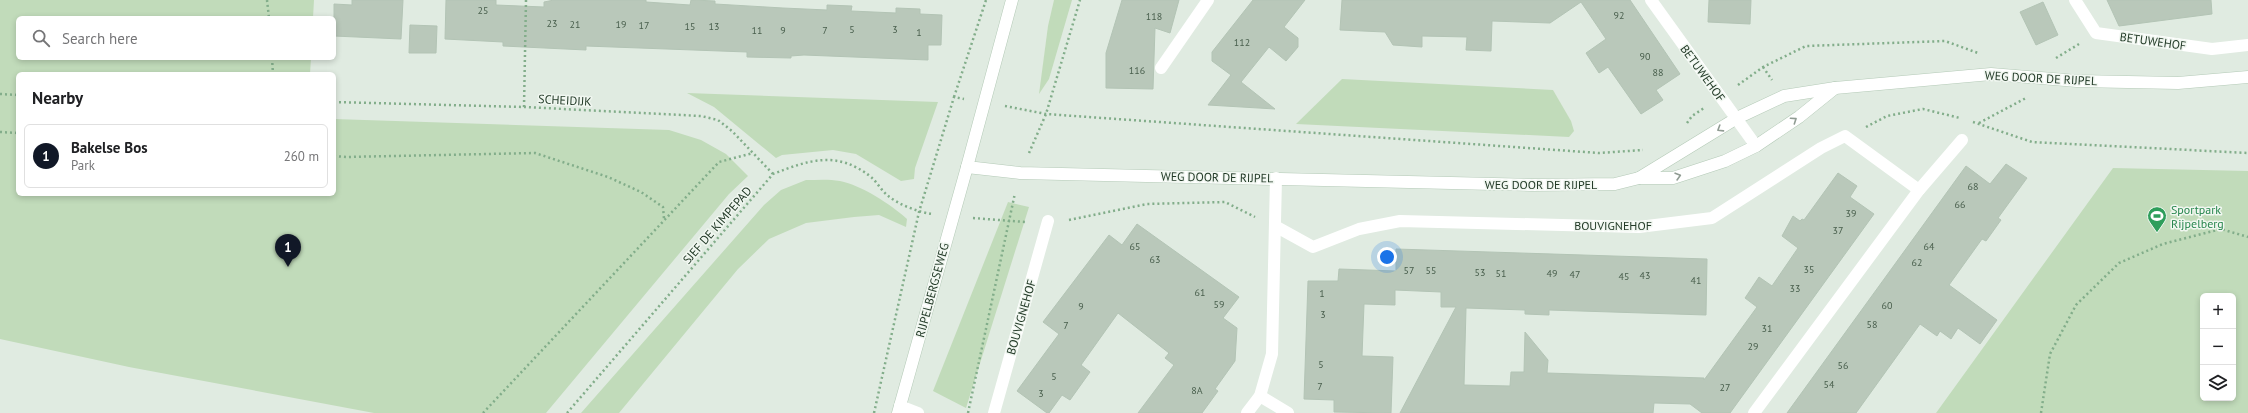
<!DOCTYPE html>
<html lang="en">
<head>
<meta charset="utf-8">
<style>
	body { margin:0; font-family:"PT Sans",sans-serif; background:#f6f6f6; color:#202124 }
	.controls { position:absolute; right:12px; bottom:12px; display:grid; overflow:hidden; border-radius:6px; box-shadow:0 2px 6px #0003 }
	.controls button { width:36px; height:36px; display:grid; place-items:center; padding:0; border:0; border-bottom:1px solid #e0e0e0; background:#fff; color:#202124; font:20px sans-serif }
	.you { position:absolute; left:1387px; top:257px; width:14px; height:14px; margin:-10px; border:3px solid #fff; border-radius:50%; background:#1a73e8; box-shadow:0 0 0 6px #1a73e833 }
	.badge { display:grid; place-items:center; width:26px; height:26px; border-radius:50%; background:#111827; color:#fff; font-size:13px; font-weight:700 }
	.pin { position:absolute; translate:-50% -33px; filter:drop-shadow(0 1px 2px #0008) }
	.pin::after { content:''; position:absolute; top:21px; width:14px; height:12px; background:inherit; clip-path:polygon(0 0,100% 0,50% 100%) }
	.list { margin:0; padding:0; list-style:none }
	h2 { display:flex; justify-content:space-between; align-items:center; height:52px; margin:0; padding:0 16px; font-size:17px }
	h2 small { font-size:13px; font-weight:400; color:#757577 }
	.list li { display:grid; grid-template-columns:26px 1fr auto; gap:12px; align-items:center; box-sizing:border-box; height:64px; margin:0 8px 8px; padding:0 8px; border:1px solid #e0e0e0; border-radius:6px }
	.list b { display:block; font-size:15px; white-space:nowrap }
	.list p { margin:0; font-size:13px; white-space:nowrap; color:#757577 }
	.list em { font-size:13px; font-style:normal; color:#757577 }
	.icon { flex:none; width:22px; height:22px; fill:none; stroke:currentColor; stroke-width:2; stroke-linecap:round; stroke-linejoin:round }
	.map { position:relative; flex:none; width:2248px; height:413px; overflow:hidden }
	.search { position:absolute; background:#fff; box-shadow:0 2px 6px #0003; left:16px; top:16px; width:320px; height:44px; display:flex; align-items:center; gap:10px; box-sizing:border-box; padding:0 14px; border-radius:6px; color:#757577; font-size:15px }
	.panel { position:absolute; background:#fff; box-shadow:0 2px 6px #0003; left:16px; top:72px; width:320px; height:124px; border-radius:6px }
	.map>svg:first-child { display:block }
</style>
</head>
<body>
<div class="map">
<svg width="2248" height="413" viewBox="0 0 2248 413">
	<rect width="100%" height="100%" fill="#e0ebe1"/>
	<g fill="#c1dbba" fill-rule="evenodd">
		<polygon points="0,0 314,0 313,18 18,18 18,58 311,58 310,74 18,74 18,194 334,194 334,119 669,130 701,140 726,154 748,176 729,194 546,413 374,413 129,367 0,339"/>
		<polygon points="1054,0 1072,0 1049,79 1039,94 1048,26"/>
		<polygon points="1342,79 1553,90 1571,121 1574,131 1569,137 1296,124"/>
		<polygon points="687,93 938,102 915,168 914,179 901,181 856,154 833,150 782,155 776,158 714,107"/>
		<path d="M2113 168 2248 171V413H1936ZM2203 296H2233V398H2203Z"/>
		<path d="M806 180C817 180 829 179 840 181 861 185 892 205 907 219L906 227 879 215 854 217 806 223 769 239 738 269 619 413H581L764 205 781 190Z"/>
		<polygon points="1008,202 1029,207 966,408 933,391"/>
	</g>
	<g fill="#b9c8ba" stroke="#b3c4b5">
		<polygon points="352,0 403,0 401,39 334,36 334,4 352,5"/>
		<polygon points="446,0 496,0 496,5 544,7 544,2 554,0 646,0 646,2 690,5 691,0 693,0 715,1 715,4 783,8 827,10 827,5 852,6 851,11 896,13 896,8 920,9 920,14 942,15 941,45 928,45 928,60 804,55 791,56 791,58 747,57 747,52 586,46 586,50 503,46 503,42 445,39"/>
		<polygon points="1122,0 1179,0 1170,33 1155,28 1153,89 1106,88 1106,53"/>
		<polygon points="1253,0 1305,0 1284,27 1298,38 1298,47 1286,61 1269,47 1241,82 1275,109 1208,105 1231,75 1212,61 1212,52"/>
		<polygon points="1342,0 1630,0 1680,74 1656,90 1663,100 1641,114 1608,67 1599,73 1586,53 1606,39 1581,2 1550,23 1492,21 1491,51 1466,50 1467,37 1422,36 1422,47 1393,45 1385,32 1340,30"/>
		<polygon points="1709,0 1751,0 1750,24 1708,22"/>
		<polygon points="2107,0 2211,0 2212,14 2119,26"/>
		<polygon points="2043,2 2058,35 2036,45 2020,12"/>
		<polygon points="410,25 437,26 436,53 409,53"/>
		<polygon points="2006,164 2027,178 1998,218 2001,220 1986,241 1982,239 1949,285 1997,320 1980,344 1958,328 1951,339 1940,331 1937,336 1920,324 1856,413 1787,413 1966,166 1990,184"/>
		<polygon points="1838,173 1857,186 1850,197 1874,214 1730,413 1702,413 1690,404 1654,403 1653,413 1400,413 1456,307 1441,307 1441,292 1395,290 1395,305 1364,304 1362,356 1393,357 1391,413 1334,412 1334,400 1304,399 1308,281 1338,281 1339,269 1396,271 1396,249 1707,259 1706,315 1549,310 1549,315 1525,314 1525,310 1466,308 1464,385 1510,386 1511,372 1524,372 1525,332 1548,360 1547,373 1704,378 1704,380 1757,307 1745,298 1759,277 1772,286 1798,248 1782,236 1793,216 1800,221 1802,219 1804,220"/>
		<polygon points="1137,224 1239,297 1223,318 1237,328 1235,361 1215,389 1218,391 1202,413 1138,413 1174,365 1165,358 1169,353 1118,313 1081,365 1090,372 1070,400 1062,395 1049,413 1047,413 1017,391 1059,334 1043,322 1109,235 1122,245"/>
	</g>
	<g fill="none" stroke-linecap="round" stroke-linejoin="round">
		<g stroke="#b4cab7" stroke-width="13">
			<g id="secondary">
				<polyline points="1012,0 967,167 1020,173 1532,185 1615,184 1639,178 1673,178 1725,161 1756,146 1799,117 1835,88"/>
				<polyline points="1639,178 1737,118 1784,96 1835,88 1991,74 2077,81 2178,83 2248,77"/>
				<polyline points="898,413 967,167"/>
			</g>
		</g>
		<g stroke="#82ad8a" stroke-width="2.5" stroke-dasharray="2 3" stroke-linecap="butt">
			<polyline points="267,0 269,18"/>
			<polyline points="272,58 273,74"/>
			<polyline points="2056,58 2079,44"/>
			<polyline points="1763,67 1772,80"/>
			<polyline points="1738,85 1763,67 1806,46 1945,41 1978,53"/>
			<polyline points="0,94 18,95"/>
			<polyline points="954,97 986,0"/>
			<polyline points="334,102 524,107 701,116 718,120 732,131 773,174"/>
			<polyline points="1005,106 1046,114 1599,153 1643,150"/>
			<polyline points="524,107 526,0"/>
			<polyline points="1973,122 2032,142 2248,153"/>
			<polyline points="1687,123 1692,116 1704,108"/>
			<polyline points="1979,123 2026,98"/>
			<polyline points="1866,127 1887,116 1923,109 1960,118"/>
			<polyline points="0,132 18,133"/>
			<polyline points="1029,153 1046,114 1080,0"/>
			<polyline points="334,156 346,157 535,153 608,177 641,192 663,207 664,219"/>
			<polyline points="973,218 1026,222"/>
			<polyline points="1069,220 1147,204 1225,202 1255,217"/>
			<polyline points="483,413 719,162 753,153"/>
			<path d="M567 413 773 174C809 160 837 150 871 177 877 182 881 190 887 195 899 205 918 212 932 214"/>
			<polyline points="874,413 919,212 954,97 964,99"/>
			<polyline points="968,413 1015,193"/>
			<polyline points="2041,413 2050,354 2076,305 2119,263 2163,244 2221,229 2248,237"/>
		</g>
		<g stroke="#fff" stroke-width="12">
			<polyline points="1651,0 1756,146"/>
			<polyline points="2075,0 2096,33 2212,49 2248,45"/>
			<polyline points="1161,68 1208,0"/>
			<polyline points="1275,226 1313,247 1359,229 1400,221 1639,227 1712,218 1821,148 1845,136 1919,190"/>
			<polyline points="1260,396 1288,413"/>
			<polyline points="900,406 918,413"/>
			<polyline points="994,413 1048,221"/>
			<polyline points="1247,413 1260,396 1272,354 1276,178"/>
			<polyline points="1754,413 1919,190 1962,140"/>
		</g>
		<use href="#secondary" stroke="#fff" stroke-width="12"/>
	</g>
	<defs><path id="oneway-chevron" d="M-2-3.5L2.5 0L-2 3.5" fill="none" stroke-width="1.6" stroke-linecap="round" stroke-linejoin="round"/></defs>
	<g stroke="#909c93">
		<use href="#oneway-chevron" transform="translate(1794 120) rotate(-34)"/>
		<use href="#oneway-chevron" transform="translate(1720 129) rotate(148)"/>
		<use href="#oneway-chevron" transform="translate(1678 176) rotate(-16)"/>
	</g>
	<defs>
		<g id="stadium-pin" transform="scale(1)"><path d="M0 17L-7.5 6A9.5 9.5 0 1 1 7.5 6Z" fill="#2e9e5b" stroke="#f1f7f1"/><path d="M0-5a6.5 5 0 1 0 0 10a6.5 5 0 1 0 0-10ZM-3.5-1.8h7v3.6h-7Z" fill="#fff"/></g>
	</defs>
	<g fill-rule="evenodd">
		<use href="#stadium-pin" x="2157" y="216"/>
	</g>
	<g text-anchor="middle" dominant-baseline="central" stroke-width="3" stroke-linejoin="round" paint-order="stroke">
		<g font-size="10" fill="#485e4c">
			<text x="483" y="10">25</text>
			<text x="1619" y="15">92</text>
			<text x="1154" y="16">118</text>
			<text x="552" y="23">23</text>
			<text x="575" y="24">21</text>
			<text x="621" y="24">19</text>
			<text x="644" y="25">17</text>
			<text x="690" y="26">15</text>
			<text x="714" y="26">13</text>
			<text x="852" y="29">5</text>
			<text x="895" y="29">3</text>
			<text x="757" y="30">11</text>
			<text x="783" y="30">9</text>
			<text x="825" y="30">7</text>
			<text x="919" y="32">1</text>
			<text x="1242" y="42">112</text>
			<text x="1645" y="56">90</text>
			<text x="1137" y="70">116</text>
			<text x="1658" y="72">88</text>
			<text x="1973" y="186">68</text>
			<text x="1960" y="204">66</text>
			<text x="1851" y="213">39</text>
			<text x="1838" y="230">37</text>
			<text x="1135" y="246">65</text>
			<text x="1929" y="246">64</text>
			<text x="1155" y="259">63</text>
			<text x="1917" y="262">62</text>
			<text x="1809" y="269">35</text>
			<text x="1409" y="270">57</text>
			<text x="1431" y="270">55</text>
			<text x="1480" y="272">53</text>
			<text x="1501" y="273">51</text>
			<text x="1552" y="273">49</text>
			<text x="1575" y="274">47</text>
			<text x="1645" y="275">43</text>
			<text x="1624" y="276">45</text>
			<text x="1696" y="280">41</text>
			<text x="1795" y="288">33</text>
			<text x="1200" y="292">61</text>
			<text x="1322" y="293">1</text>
			<text x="1219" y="304">59</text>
			<text x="1887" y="305">60</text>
			<text x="1081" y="306">9</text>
			<text x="1323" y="314">3</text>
			<text x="1872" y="324">58</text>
			<text x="1066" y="325">7</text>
			<text x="1767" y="328">31</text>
			<text x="1753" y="346">29</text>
			<text x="1321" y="364">5</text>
			<text x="1843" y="365">56</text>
			<text x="1054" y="376">5</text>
			<text x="1829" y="384">54</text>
			<text x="1320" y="386">7</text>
			<text x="1725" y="387">27</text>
			<text x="1197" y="390">8A</text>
			<text x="1041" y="393">3</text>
		</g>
		<g font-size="12" fill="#223a27" stroke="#f1f7f1">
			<text transform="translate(2153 41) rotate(8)">BETUWEHOF</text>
			<text transform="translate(1703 73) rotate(54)">BETUWEHOF</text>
			<text transform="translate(2041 78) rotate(3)">WEG DOOR DE RIJPEL</text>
			<text transform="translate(565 100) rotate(3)">SCHEIDIJK</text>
			<text transform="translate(1217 177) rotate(1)">WEG DOOR DE RIJPEL</text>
			<text x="1541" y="184">WEG DOOR DE RIJPEL</text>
			<text transform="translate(717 225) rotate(-49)">SJEF DE KIMPEPAD</text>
			<text x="1613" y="225">BOUVIGNEHOF</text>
			<text transform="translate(932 290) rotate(-75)">RIJPELBERGSEWEG</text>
			<text transform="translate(1021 317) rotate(-74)">BOUVIGNEHOF</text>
		</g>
		<g font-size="12" fill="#27864d" stroke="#f1f7f1" text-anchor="start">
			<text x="2171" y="209">Sportpark<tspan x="2171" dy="14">Rijpelberg</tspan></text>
		</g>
	</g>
</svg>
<div class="controls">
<button>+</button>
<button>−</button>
<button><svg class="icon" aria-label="layers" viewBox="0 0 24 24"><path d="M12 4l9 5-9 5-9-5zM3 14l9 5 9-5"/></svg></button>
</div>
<div class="you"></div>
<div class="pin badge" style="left:288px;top:267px">1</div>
<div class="search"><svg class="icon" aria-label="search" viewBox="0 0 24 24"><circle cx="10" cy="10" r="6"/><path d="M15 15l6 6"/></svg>Search here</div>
<section class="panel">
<h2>Nearby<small></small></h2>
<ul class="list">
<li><span class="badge">1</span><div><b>Bakelse Bos</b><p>Park</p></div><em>260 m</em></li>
</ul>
</section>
</div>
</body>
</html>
